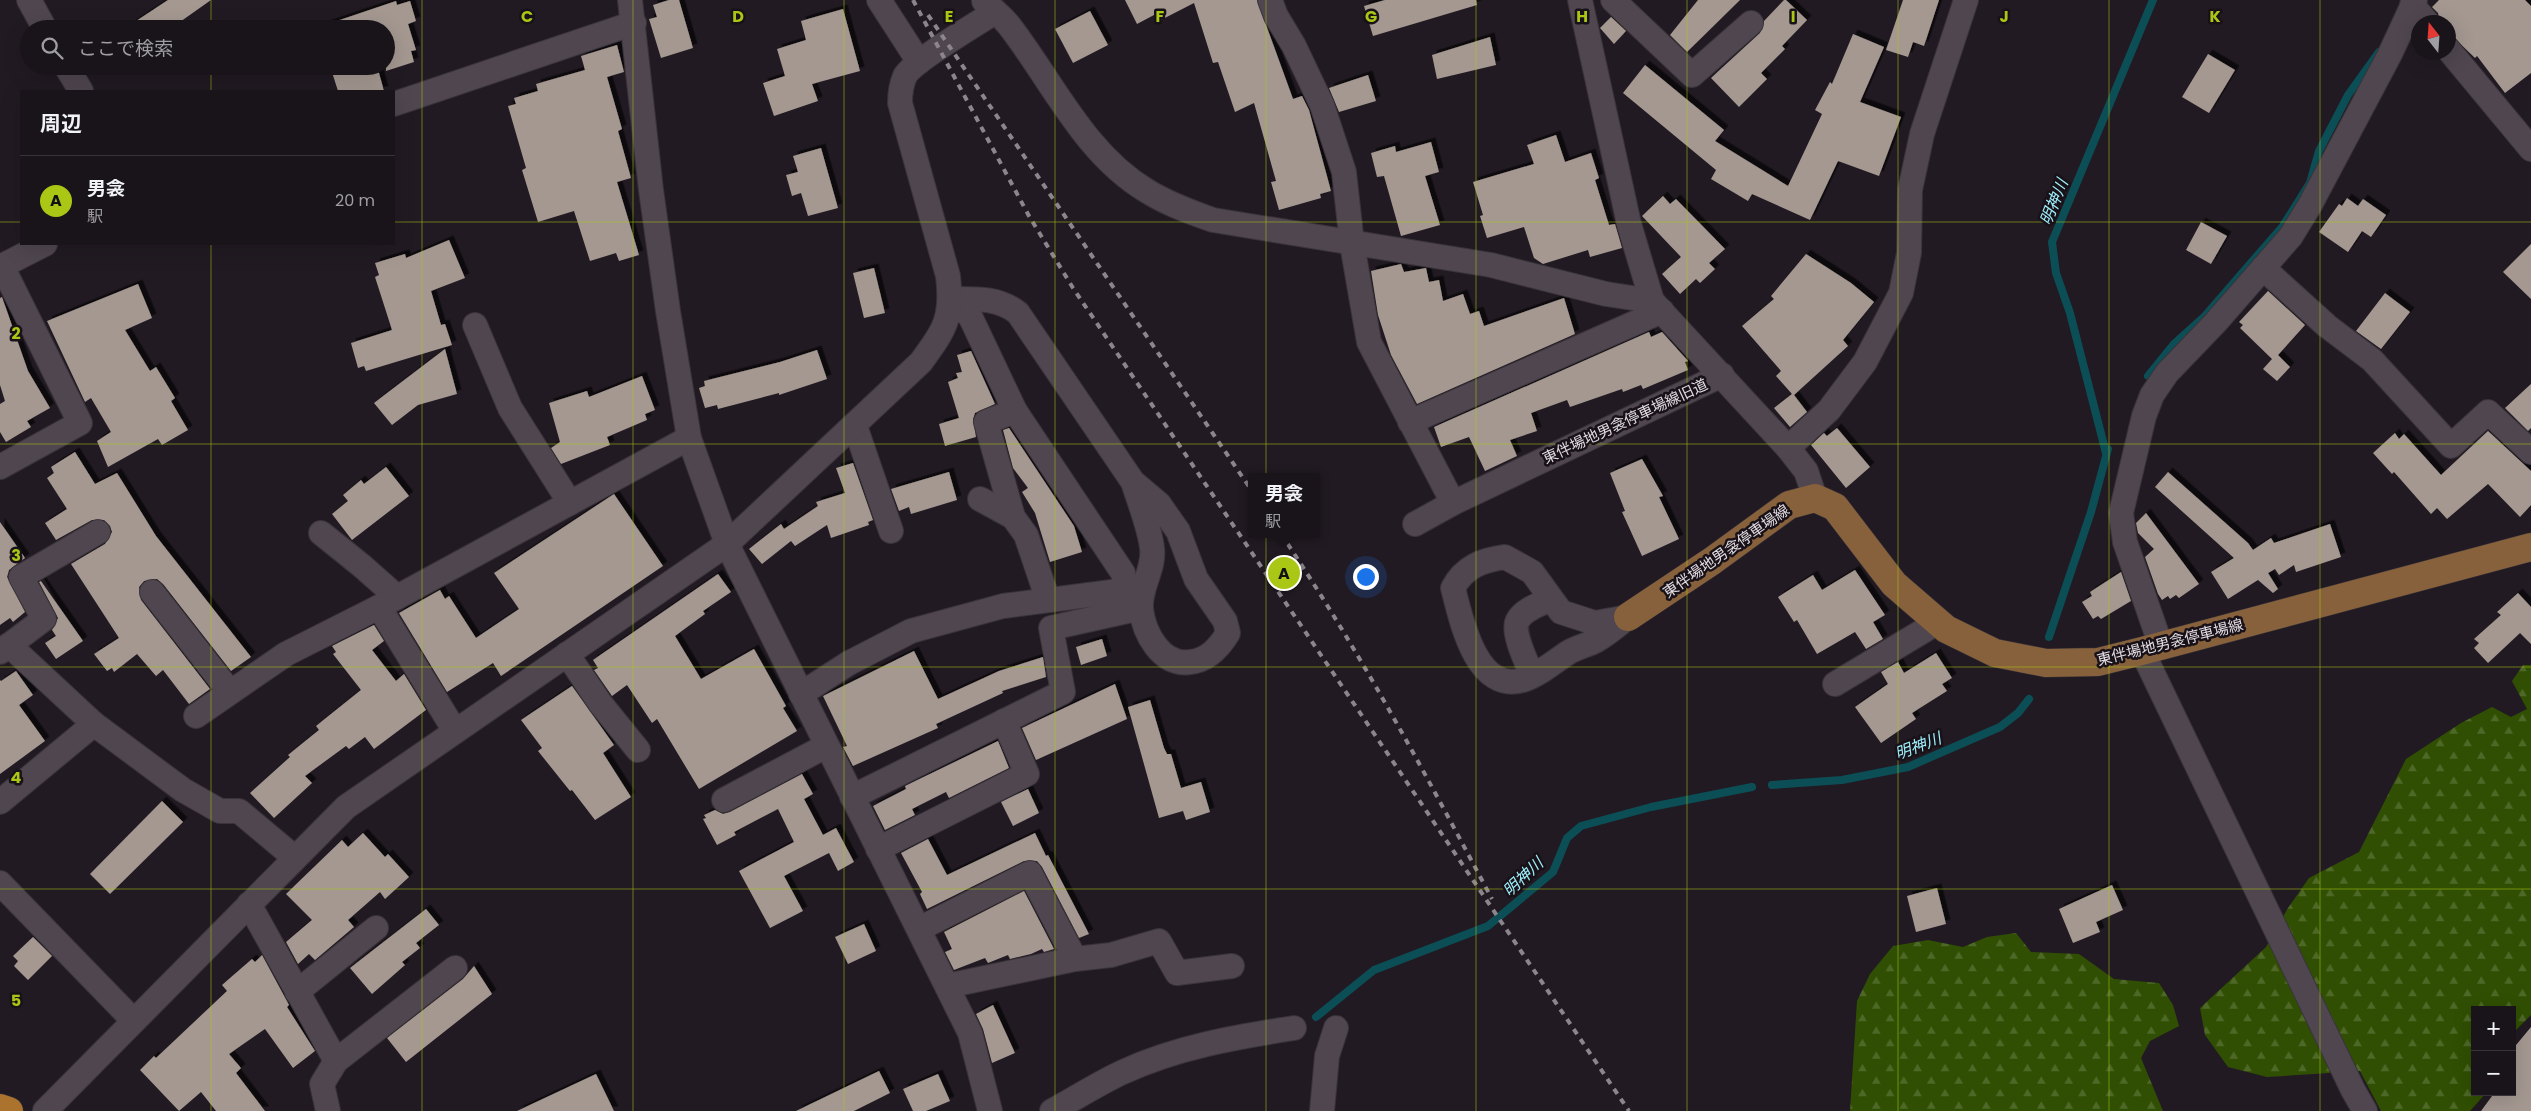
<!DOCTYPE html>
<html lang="ja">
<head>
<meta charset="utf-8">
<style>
	body { margin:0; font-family:Poppins,"Noto Sans JP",sans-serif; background:#262127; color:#f1f3f6 }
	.controls { position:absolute; right:15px; bottom:15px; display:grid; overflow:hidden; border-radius:0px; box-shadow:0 5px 20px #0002 }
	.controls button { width:45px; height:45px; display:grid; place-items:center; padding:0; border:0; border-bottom:1px solid #373339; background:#19141a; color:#f1f3f6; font:25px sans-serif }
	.compass { position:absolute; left:2411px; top:15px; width:45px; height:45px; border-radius:50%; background:#19141a; box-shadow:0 5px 20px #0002; rotate:343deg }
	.you { position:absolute; left:1365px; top:576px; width:18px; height:18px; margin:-12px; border:4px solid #fff; border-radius:50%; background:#1a73e8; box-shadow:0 0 0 8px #1a73e833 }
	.badge { display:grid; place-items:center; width:32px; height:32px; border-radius:50%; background:#abc716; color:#111; font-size:16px; font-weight:700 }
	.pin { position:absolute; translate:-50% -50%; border:2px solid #fff; box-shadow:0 1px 5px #0006 }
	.popup { position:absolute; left:1248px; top:473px; width:72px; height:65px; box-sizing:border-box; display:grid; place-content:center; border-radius:0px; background:#19141a; filter:drop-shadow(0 1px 4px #0005); font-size:16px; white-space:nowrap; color:#9f9ea2 }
	.popup b { font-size:19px; color:#f1f3f6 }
	.popup::after { content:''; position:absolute; left:50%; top:100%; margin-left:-10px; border:10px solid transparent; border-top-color:#19141a }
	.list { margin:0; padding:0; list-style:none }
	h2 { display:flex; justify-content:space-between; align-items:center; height:65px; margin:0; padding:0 20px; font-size:21px }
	h2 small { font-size:16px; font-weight:400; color:#9f9ea2 }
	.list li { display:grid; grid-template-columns:32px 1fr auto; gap:15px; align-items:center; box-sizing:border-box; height:90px; padding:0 20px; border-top:1px solid #373339 }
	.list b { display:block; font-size:19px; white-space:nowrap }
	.list p { margin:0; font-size:16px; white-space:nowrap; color:#9f9ea2 }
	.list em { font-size:16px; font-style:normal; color:#9f9ea2 }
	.icon { flex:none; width:28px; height:28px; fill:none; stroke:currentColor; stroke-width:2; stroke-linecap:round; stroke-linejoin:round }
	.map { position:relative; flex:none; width:2531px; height:1111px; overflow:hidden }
	.search { position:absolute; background:#19141a; box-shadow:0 5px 20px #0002; left:20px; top:20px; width:375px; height:55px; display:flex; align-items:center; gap:12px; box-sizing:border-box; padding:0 18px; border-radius:28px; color:#9f9ea2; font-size:19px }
	.panel { position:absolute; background:#19141a; box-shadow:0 5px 20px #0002; left:20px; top:90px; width:375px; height:155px; border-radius:0px }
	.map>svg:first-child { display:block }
</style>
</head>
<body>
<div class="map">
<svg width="2531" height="1111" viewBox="0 0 2531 1111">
	<defs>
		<pattern id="forest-firs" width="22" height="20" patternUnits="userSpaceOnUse" patternTransform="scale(1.25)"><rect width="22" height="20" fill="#304f02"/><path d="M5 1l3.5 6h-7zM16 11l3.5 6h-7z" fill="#4e6827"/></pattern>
		<filter id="shadow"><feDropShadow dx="4.5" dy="-4.5" stdDeviation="0" flood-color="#0009"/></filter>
	</defs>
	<rect width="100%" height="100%" fill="#211a22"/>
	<g fill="url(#forest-firs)">
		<polygon points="2523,665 2531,665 2531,1015 2512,1034 2512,1010 2475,1010 2475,1092 2487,1092 2470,1111 2381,1111 2360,1071 2267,1077 2228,1067 2205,1035 2200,1008 2266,947 2288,908 2309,878 2359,852 2406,759 2461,723 2492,707 2511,717 2527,709 2512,681"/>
		<polygon points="2016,933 2031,952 2079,954 2114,979 2159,983 2173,1005 2179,1026 2150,1041 2141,1058 2163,1111 1850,1111 1857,1001 1870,974 1893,946 1928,940 1963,947 1987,937"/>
	</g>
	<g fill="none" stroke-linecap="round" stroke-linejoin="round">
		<g stroke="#0c4e56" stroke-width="8">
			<polyline points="2148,376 2174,344 2204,317 2283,226 2310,183 2319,151 2348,95 2379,52"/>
			<polyline points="2106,453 2070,313 2056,273 2052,242 2153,0"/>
			<polyline points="2049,637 2091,512 2108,449"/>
			<polyline points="1772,785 1842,780 1908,767 2000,727 2018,713 2029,699"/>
			<polyline points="1316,1017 1374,970 1488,926 1553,872 1567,838 1581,826 1651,807 1752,787"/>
		</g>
	</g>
	<g fill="#a49891" filter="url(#shadow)">
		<polygon points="168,0 211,0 170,29 124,29"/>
		<polygon points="669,0 679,0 693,48 661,58 649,19 657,17 653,5"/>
		<polygon points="1125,0 1257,0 1293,99 1302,96 1309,110 1331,191 1320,194 1321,198 1279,210 1271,182 1276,181 1254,103 1235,112 1218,62 1213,63 1194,3 1157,22 1154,15 1137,24"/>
		<polygon points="1385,0 1476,0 1477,5 1373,36 1364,6"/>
		<polygon points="1698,0 1740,0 1687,52 1670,35"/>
		<polygon points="1784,0 1786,0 1807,20 1782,46 1785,49 1761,73 1767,79 1739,107 1711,78 1760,33 1764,21"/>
		<polygon points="1903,0 1939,0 1924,46 1913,42 1908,57 1886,50"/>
		<polygon points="2439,0 2525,0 2531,6 2531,73 2505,93 2477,56 2475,58 2448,32 2448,22 2440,22 2438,13 2432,7"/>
		<polygon points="396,1 397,5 410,1 416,21 408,24 416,50 411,51 414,62 386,71 386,29 325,29 325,25"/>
		<polygon points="843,9 860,71 812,84 818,101 774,116 763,83 785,76 777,49 806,40 801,21"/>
		<polygon points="1090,11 1108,45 1073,63 1055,29"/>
		<polygon points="1611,17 1626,31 1614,44 1600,28"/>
		<polygon points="1853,34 1884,47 1860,102 1901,117 1879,176 1838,161 1810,220 1752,194 1748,201 1711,179 1716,170 1623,93 1645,65 1724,130 1715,141 1788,186 1822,114 1815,110 1830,82 1832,84"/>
		<polygon points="1490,37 1496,65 1437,79 1432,55"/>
		<polygon points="617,45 624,72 607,77 622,129 618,131 631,178 617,182 639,255 619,261 616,253 590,261 574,211 538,222 522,170 526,168 508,106 516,104 514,98 538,91 536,84 585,70 581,56"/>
		<polygon points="2208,54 2235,70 2209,113 2182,97"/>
		<polygon points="330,66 377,66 384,91 338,91"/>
		<polygon points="1368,75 1376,101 1339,112 1329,88"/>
		<polygon points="1556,135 1565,162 1591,153 1599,178 1595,180 1609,225 1615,224 1622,248 1590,257 1588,250 1543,264 1534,258 1524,227 1487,238 1480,216 1483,215 1473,182 1534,164 1527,145"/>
		<polygon points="1431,142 1439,172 1425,176 1440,225 1401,236 1384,176 1377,177 1371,153 1395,146 1396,152"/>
		<polygon points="821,148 838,208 808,216 801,193 792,196 786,175 798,172 793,156"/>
		<polygon points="1663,196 1670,204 1676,199 1725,249 1709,263 1715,269 1700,283 1696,279 1680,294 1662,274 1681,257 1642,216"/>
		<polygon points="2347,198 2358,206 2363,199 2386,215 2371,237 2362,231 2348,252 2319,232 2339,204 2342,206"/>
		<polygon points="2201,222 2227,236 2211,264 2186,250"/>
		<polygon points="449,240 465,278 431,291 441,325 445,324 452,345 366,371 364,366 358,368 351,343 392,330 375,277 379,275 375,263 405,254 406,258"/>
		<polygon points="2531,244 2531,299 2503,272"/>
		<polygon points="1806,254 1851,283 1874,302 1843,340 1848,346 1794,395 1807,412 1790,427 1774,408 1792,394 1776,376 1781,371 1742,326 1774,299 1771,296"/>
		<polygon points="1401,264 1404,272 1426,268 1429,282 1439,280 1443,301 1463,294 1470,314 1479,311 1484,326 1564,298 1575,334 1417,404 1391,355 1378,315 1371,271"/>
		<polygon points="874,268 885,313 864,318 853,273"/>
		<polygon points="138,284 152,318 125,330 150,371 156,367 175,398 171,401 188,430 162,445 158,439 108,467 97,441 111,432 91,398 85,402 47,321"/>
		<polygon points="2268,291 2305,325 2278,355 2290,367 2277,381 2263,369 2272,359 2240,328 2243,325 2239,322"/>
		<polygon points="2385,293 2410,312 2381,349 2356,331"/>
		<polygon points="2,297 28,371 50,408 27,421 31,427 6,442 0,432 0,404 5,401 0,385 0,298"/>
		<polygon points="1649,332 1651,337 1662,332 1688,361 1685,362 1688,370 1643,389 1641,385 1623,392 1622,389 1570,407 1567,400 1531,413 1537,431 1510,440 1517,456 1485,471 1469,437 1441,447 1434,427"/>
		<polygon points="445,349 457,394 418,405 392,425 374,403"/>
		<polygon points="817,350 827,379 779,395 779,393 718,409 717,405 705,408 699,388 705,386 704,381 780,362"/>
		<polygon points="971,351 995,404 975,413 973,419 976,437 945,446 939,424 959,418 948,382 958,378 956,373 962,372 957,355"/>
		<polygon points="642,376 655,410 645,414 647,420 607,437 610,445 561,464 551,448 560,442 549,403 587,391 589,397"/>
		<polygon points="2531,384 2531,428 2528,431 2505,408"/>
		<polygon points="1009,428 1074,526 1082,552 1050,562 1035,513 1022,492 1028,488 1013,468 1003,430"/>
		<polygon points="1837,428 1870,467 1846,488 1811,445 1824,433 1827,436"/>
		<polygon points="2488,431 2531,471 2531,505 2520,517 2488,484 2447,519 2437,508 2431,514 2394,472 2392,474 2373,453 2395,433 2399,439 2404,434 2441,475"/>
		<polygon points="75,452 95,484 117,473 156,536 251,657 231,671 163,584 157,579 144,581 139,587 141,600 210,689 189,704 163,670 156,676 137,654 114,672 112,668 107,671 94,654 119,638 71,564 105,544 112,532 110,526 104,520 92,520 56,540 45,523 67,509 47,478 54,473 51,467"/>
		<polygon points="1642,459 1663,496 1659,497 1679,539 1642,556 1622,512 1625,511 1610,473"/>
		<polygon points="853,463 873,520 868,522 869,525 831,538 827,525 795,546 791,541 762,564 749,549 781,524 784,529 818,506 816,502 845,493 836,468"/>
		<polygon points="386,467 409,496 352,540 332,514 348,501 343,495 361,480 364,484"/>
		<polygon points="949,472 957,500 911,514 909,507 899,511 891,489"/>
		<polygon points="2168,472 2248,543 2253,550 2271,538 2274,543 2330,524 2341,557 2296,572 2294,565 2279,575 2275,569 2268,573 2278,589 2273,593 2258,580 2228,599 2211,572 2234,558 2155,487"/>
		<polygon points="614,494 663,566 501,676 493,663 447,692 399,613 440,590 445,599 449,596 476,638 519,609 494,573"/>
		<polygon points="2146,513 2199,584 2179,598 2176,595 2170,599 2168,596 2162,600 2158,594 2145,557 2154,549 2138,533 2136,523"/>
		<polygon points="0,522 25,558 9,570 7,577 25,612 13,622 10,618 0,625"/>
		<polygon points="1855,570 1885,615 1873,622 1883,639 1866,649 1855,632 1817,654 1797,620 1794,622 1778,597 1813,575 1822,590"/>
		<polygon points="2121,572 2131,601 2101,619 2098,616 2093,619 2082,602 2092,596 2090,592"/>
		<polygon points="718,574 731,592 703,611 705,614 675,636 701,679 754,649 786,706 783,708 797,731 699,789 657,719 652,723 627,685 612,696 594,670 598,668 593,660"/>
		<polygon points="41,581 83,641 56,659 45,643 56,636 52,630 58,618 39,582"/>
		<polygon points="2518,593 2531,607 2531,644 2520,633 2488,663 2474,648 2479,643 2474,639 2501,615 2497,612"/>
		<polygon points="374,625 384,641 372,650 396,681 404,674 426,710 374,749 365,737 349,749 346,746 305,776 312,783 274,818 250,793 290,757 288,755 319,730 316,726 361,690 333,654 336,652 332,646"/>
		<polygon points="1102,639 1107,656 1081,665 1076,647"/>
		<polygon points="914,651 938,699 999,671 1043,657 1046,677 1002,691 1003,693 936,724 938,728 853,766 843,747 847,746 823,696"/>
		<polygon points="1936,653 1952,678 1942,684 1947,691 1912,713 1916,719 1881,743 1855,707 1888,684 1881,672 1898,662 1904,673"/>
		<polygon points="16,671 33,695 19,705 45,741 0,774 0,680 1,681"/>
		<polygon points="1115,684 1127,719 1036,760 1022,728"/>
		<polygon points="572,686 614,745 603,753 631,797 595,820 572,790 570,791 538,751 542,748 521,720"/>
		<polygon points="1150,700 1164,748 1167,754 1171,754 1181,788 1201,782 1210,812 1186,820 1183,811 1159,818 1128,707"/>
		<polygon points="998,741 1009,768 949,798 946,792 912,809 915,815 885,830 873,806 906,789 905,786"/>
		<polygon points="802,774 813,794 804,799 823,835 836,828 854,862 838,871 829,853 784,876 803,911 770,928 739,871 794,842 778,809 734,832 736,835 717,845 703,819 706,818 704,815 715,810 723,814 730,812"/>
		<polygon points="1028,789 1039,813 1013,826 1001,802"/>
		<polygon points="162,801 183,822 110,894 90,874"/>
		<polygon points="363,833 385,857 388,854 409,877 385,899 380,892 348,920 354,927 315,960 309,954 298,964 286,942 312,920 286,894 342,840 348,847"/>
		<polygon points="1035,833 1046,856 1048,855 1089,934 1079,938 1042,867 1037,861 1024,861 927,909 920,894 922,892 901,853 928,839 947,875"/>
		<polygon points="2112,885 2123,910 2096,922 2100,932 2073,943 2059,909"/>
		<polygon points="1937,888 1946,924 1916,932 1907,896"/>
		<polygon points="1024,891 1054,949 1044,952 1042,949 1031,954 1010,959 1008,955 988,963 985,958 954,970 945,952 952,949 944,932"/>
		<polygon points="426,909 439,925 416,943 420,948 402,962 405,965 372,994 350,968"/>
		<polygon points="864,924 876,951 848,964 835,937"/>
		<polygon points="33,937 52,956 28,980 14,966 18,961 13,956"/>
		<polygon points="262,955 289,1005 287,1007 315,1051 293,1068 265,1029 229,1054 241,1068 236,1073 265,1111 216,1111 201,1092 179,1111 140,1070 154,1056 156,1058 227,991 222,985 252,959 255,962"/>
		<polygon points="474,966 492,994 406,1062 387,1038 463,979"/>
		<polygon points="993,1005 1015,1053 992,1063 983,1029 976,1014"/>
		<polygon points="2531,1027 2531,1111 2481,1111 2495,1092 2512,1092 2512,1050"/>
		<polygon points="879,1071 890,1093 854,1111 796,1111"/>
		<polygon points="596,1074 614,1111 517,1111"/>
		<polygon points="938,1074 950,1101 926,1111 913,1111 903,1089"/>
	</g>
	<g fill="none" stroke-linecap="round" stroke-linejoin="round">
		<g stroke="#3a343a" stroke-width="26">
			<g id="minor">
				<polyline points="29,0 45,29"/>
				<polyline points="630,0 651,190 668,311 689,438 727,544 970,1033 990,1111"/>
				<polyline points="879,0 919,62"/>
				<polyline points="1270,0 1276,16 1294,46 1322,105 1344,172 1352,244 1369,342 1453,503"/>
				<polyline points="1580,0 1629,224 1652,301"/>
				<polyline points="1613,0 1692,75 1751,23"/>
				<path d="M984 1C993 10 1004 18 1011 28 1053 83 1085 154 1147 191 1168 204 1190 212 1213 220L1491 265 1606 294 1652 301 1788 448 1806 471 1815 498"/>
				<polyline points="2412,5 2427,22"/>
				<polyline points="2448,49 2531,149"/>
				<polyline points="66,66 81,91"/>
				<polyline points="394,104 634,23"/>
				<polyline points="0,267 45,244"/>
				<polyline points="2263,268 2327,326 2372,360 2451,446 2488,412 2531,452"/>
				<path d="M950 299C975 299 998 297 1018 313L1133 482 1159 504 1178 531 1196 579 1225 621 1228 633C1219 648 1208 660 1190 662 1161 666 1144 633 1141 609 1139 588 1155 569 1152 548 1150 529 1139 501 1133 482"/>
				<polyline points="475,325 510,408 570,503"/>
				<polyline points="1410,422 1662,311"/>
				<polyline points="855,426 891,531"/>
				<polyline points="1788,448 1829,410 1865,362 1901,293 1909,253 1910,190 1922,134 1966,0"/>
				<polyline points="0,467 80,423 2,266"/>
				<polyline points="980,499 1013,517 1026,535 1048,600"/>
				<polyline points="1013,517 986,422 1015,411"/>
				<polyline points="1415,524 1453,503 1722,375"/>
				<polyline points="321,533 362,566 397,597"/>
				<path d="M1505 557 1532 572 1561 612 1595 623 1628 617C1618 625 1608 634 1597 640 1588 645 1578 647 1569 652 1555 661 1539 675 1523 680 1476 694 1461 619 1453 588 1464 567 1482 560 1505 557Z"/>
				<polyline points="152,592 230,692"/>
				<polyline points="379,607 455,731"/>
				<polyline points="9,645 94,724 183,790 220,811 239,811 295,858"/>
				<polyline points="2161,646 2125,542 2121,513 2144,416 2152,395 2167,373 2216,322 2291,236 2310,205 2390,54 2415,0"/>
				<polyline points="2142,651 2353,1090 2365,1111"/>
				<polyline points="0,652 44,619 21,577 98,532"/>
				<polyline points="567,654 600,703 638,750"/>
				<path d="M1532 675C1527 663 1511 631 1518 620 1524 609 1541 604 1551 599"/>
				<polyline points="1835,684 1938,622"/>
				<polyline points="801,694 849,663 911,631 1003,606 1127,590 1123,573 1015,411 970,316 950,299"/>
				<polyline points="196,716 286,654 379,607 689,438"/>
				<polyline points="852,797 1063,692 1051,628 1141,608"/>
				<polyline points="724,800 826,746"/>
				<polyline points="0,802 94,724"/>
				<polyline points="878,849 1027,774 1004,721"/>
				<polyline points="0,883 133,1020"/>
				<polyline points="249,904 336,1061 322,1084 328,1111"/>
				<polyline points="919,929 1030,873 1075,959"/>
				<polyline points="947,986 1075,959 1111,955 1159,941 1177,973 1232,966"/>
				<polyline points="297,992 376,928"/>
				<polyline points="336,1061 455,968"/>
				<path d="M45 1111 346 807 727 544 921 362C945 329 953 318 948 276L900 103C900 94 901 85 905 76 912 62 978 23 995 12"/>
				<path d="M1052 1111C1076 1098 1099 1083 1123 1072 1177 1047 1236 1037 1294 1028"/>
				<polyline points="1322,1111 1327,1056 1336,1028"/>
			</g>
		</g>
		<g stroke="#3a343a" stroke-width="29">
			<polyline id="major" points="1628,617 1712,561 1789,505 1815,498 1835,507 1894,584 1946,629 1995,653 2046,663 2098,662 2142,651 2531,547"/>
		</g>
		<g stroke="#3a343a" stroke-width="29">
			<polyline id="highway" points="0,1108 9,1111"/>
		</g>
		<use href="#minor" stroke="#4f464f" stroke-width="24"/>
		<use href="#major" stroke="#87613b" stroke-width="28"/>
		<use href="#highway" stroke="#ac732e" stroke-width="28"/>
		<g stroke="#8b858c" stroke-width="4" stroke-dasharray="6 6" stroke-linecap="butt">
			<polyline points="913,0 1029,216 1073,288 1629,1111"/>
			<polyline points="928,15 1252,491"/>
			<path d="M1281 534C1360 651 1426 775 1492 899"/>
		</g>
	</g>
	<path fill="none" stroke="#abc716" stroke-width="1" stroke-opacity="0.55" d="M211 0V29M422 0V1111M633 0V1111M844 0V1111M1055 0V1111M1266 0V1111M1476 0V1111M1687 0V1111M1898 0V1111M2109 0V1111M2320 0V1111M211 66V91M0 222H21M394 222H2531M211 244V1111M0 444H2531M0 667H2531M0 889H2531"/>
	<g text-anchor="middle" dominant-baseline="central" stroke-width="5" stroke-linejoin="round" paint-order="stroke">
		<g font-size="15" fill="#e1dce2" stroke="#181118">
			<text transform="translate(1625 421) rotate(-25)">東伴場地男衾停車場線旧道</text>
			<text transform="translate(1726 551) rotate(-35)">東伴場地男衾停車場線</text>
			<text transform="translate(2170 642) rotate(-14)">東伴場地男衾停車場線</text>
		</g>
		<g font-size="16" font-style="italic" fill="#9eeffb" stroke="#181118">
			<text transform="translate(2054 202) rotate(-68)">明神川</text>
			<text transform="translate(1918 746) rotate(-21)">明神川</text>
			<text transform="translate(1523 877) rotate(-43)">明神川</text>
		</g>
	</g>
	<g font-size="16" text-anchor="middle" font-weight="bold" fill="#abc716" stroke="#181118" stroke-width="5" stroke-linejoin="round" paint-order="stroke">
		<text x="527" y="22">C</text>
		<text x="738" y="22">D</text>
		<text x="949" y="22">E</text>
		<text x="1160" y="22">F</text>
		<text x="1371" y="22">G</text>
		<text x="1582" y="22">H</text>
		<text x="1793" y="22">I</text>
		<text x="2004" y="22">J</text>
		<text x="2215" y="22">K</text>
		<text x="16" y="339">2</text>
		<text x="16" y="561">3</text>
		<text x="16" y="783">4</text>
		<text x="16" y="1006">5</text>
	</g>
</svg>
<div class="controls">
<button>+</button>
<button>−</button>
</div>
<svg class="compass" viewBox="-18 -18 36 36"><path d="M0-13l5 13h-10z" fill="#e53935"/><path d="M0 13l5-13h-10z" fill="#9f9ea2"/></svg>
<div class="you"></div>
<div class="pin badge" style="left:1284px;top:573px">A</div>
<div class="popup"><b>男衾</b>駅</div>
<div class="search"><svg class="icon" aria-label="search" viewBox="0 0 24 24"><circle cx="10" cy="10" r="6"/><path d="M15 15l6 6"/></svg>ここで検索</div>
<section class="panel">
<h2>周辺<small></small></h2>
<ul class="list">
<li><span class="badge">A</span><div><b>男衾</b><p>駅</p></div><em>20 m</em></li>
</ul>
</section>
</div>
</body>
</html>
